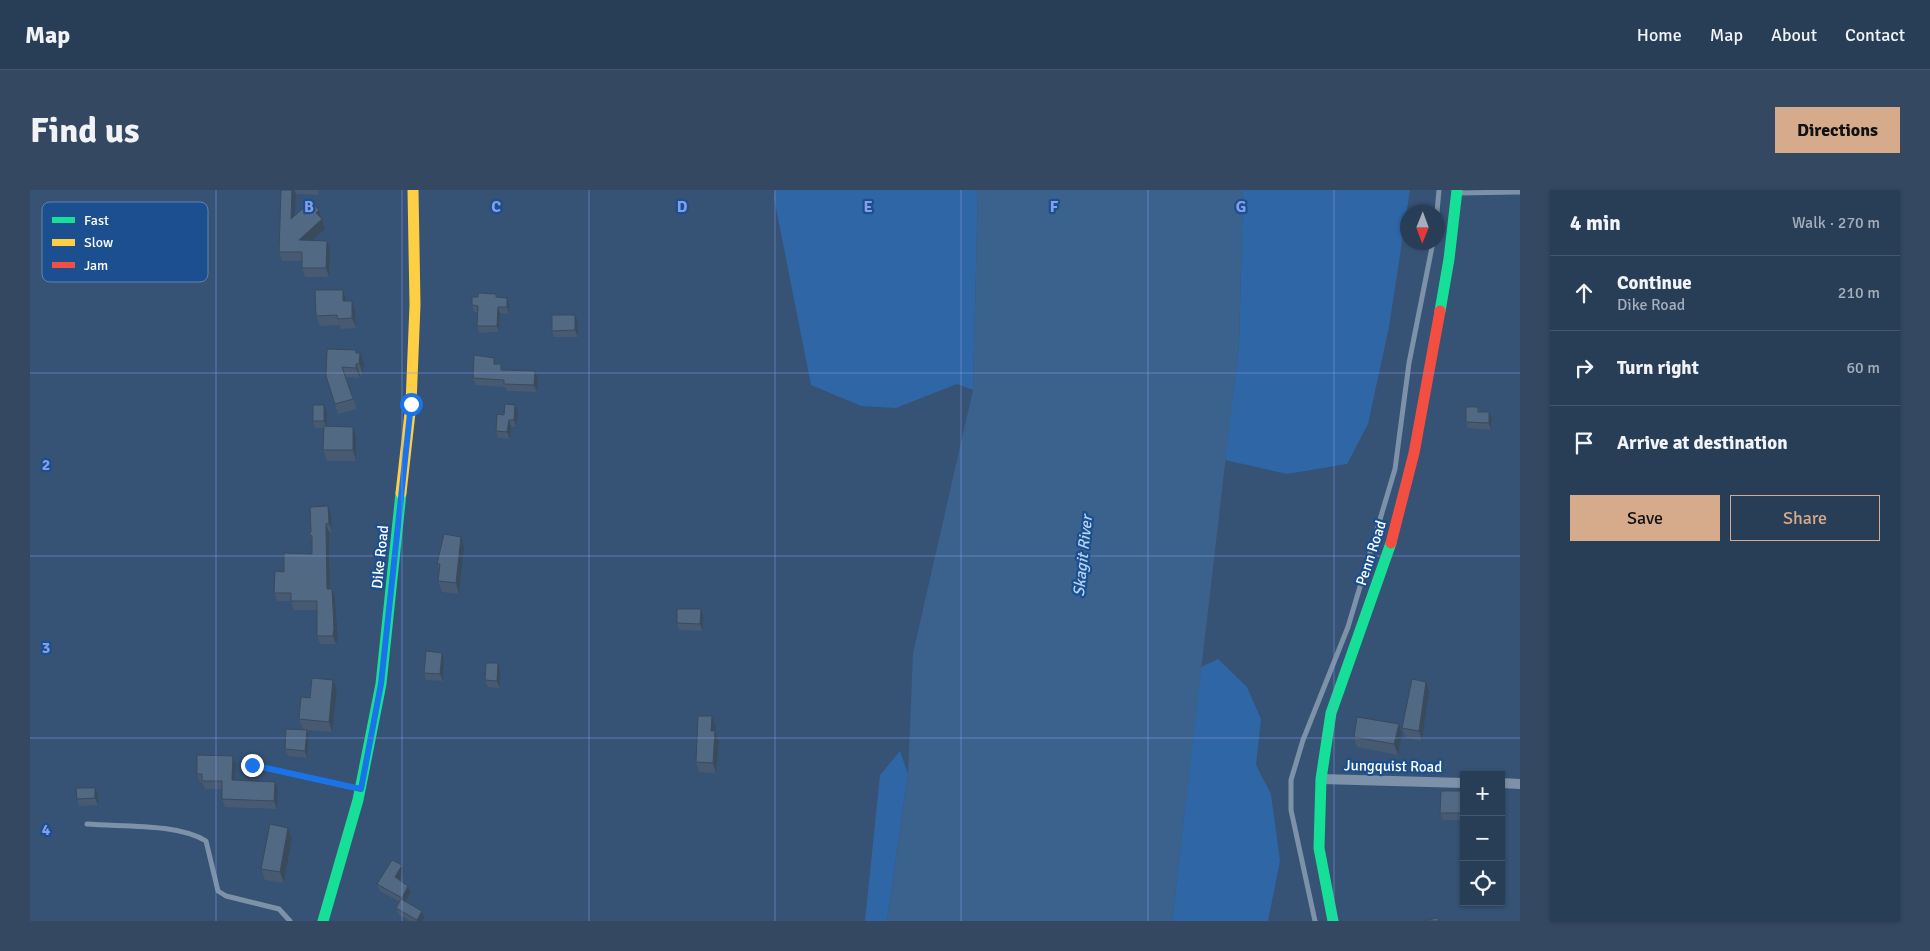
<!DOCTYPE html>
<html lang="en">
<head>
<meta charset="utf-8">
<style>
	body { margin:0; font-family:Signika,sans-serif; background:#344961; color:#f1f3f6 }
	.controls { position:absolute; right:15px; bottom:15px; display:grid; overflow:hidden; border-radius:0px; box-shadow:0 1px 4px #0004 }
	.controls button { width:45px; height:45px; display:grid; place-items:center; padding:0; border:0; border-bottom:1px solid #44576d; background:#283e57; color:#f1f3f6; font:25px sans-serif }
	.compass { position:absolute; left:1370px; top:15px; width:45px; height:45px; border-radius:50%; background:#283e57; box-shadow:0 1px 4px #0004; rotate:181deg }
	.stop { position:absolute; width:15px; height:15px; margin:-11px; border:4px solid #1a73e8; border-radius:50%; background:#fff }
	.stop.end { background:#1a73e8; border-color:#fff; box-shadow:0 1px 5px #0008 }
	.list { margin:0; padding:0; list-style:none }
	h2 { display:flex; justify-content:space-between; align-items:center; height:65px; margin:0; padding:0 20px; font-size:21px }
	h2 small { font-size:16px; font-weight:400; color:#a5aeba }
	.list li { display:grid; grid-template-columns:32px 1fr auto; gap:15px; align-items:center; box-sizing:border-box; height:75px; padding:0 20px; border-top:1px solid #44576d }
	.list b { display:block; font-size:19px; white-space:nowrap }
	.list p { margin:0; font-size:16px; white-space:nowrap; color:#a5aeba }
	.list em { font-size:16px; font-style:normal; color:#a5aeba }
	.actions { display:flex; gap:10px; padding:15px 20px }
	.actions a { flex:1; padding:11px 0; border:1px solid #d6ab8b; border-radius:0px; text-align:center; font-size:18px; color:#d6ab8b }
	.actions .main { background:#d6ab8b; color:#111 }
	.icon { flex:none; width:28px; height:28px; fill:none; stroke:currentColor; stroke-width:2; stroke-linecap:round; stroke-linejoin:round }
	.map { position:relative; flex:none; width:1490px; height:731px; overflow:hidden; border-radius:0px }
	header { display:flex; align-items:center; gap:30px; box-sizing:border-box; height:70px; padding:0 25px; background:#283e57; border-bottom:1px solid #44576d }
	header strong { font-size:24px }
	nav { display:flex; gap:28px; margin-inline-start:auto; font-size:18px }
	.intro { display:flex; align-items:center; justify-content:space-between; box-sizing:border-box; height:120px; padding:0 30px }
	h1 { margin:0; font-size:35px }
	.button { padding:12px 22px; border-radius:0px; background:#d6ab8b; color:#111; font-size:18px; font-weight:700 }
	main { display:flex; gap:30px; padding:0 30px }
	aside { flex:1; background:#283e57; border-radius:0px; box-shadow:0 1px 4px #0004 }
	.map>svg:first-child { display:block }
</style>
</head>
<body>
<header>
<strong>Map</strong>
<nav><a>Home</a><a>Map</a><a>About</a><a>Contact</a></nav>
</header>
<div class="intro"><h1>Find us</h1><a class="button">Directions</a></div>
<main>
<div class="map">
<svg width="1490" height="731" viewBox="0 0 1490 731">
	<rect width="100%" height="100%" fill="#365274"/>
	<g fill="#2f66a5">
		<polygon points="745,0 948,0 943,200 927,194 866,218 831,216 781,195 744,8"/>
		<polygon points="1213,0 1380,0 1359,137 1338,234 1317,274 1257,284 1195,270 1209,154"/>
		<polygon points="1188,469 1217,497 1231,529 1226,575 1241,604 1250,671 1238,731 1142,731 1171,477"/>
		<polygon points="870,561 878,584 857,731 835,731 850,585"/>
	</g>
	<polygon fill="#3b618d" points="948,0 1213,0 1209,154 1142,731 857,731 878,584 883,463 943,200"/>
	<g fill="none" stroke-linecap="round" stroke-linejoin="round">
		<g stroke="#7d92a8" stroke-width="5">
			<polyline points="1427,3 1490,2"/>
			<polyline points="1407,22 1409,0"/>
			<polyline points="222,575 330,599"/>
			<path d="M57 634C91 637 147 633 176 651L188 701 196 706 249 719 260 731"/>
			<polyline points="1285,731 1261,620 1261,590 1273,550 1318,437 1365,279 1379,173 1403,52"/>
		</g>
		<g stroke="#7d92a8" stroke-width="10">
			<polyline points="1291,589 1434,593"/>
			<polyline points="1471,593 1490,594"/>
		</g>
		<g stroke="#16e098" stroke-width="11">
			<polyline points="1410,121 1419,69 1427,0"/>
			<polyline points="293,731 328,610 351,494 371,303"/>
			<polyline points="1303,731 1289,658 1291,589 1301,523 1361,353"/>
		</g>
		<polyline stroke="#ffcf43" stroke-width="11" points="371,303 381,214 385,115 383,0"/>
		<polyline stroke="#f24e42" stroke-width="11" points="1361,353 1384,263 1410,121"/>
	</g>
	<g fill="#475a72">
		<polygon points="251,0 289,0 288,5 266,4 264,25 289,20 295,39 282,51 300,60 299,87 275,87 272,78 272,71 252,71 249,62"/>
		<polygon points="467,107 479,114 479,124 470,123 469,142 449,143 447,136 448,122 444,122 442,115"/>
		<polygon points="316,110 317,111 325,121 326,138 311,139 310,135 290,136 286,126"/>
		<polygon points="548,132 548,147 524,147 522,141"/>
		<polygon points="327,163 334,173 333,185 330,185 330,188 316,187 327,219 308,224 296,186"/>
		<polygon points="466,174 473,180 505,181 508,188 507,202 477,201 475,197 445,195 443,188"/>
		<polygon points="294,215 297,222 297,236 326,247 326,271 297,271 293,260 294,238 285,238 283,231"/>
		<polygon points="485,215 488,222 486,237 481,237 480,249 468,248 466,241 474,225"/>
		<polygon points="1448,217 1450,222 1462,229 1461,240 1438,238 1436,232"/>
		<polygon points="301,325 302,342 299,342 300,399 305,408 308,447 306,454 290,454 287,446 287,420 264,420 261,411 247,411 244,403 254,382 282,364 282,350 279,343"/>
		<polygon points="431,347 434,357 429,404 412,402 408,391 409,379 407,374"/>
		<polygon points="671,419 673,426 673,441 649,440 647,433"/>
		<polygon points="412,463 414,470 413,491 396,490 394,483"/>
		<polygon points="468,473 470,480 470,498 458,497 455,490"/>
		<polygon points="303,490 307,500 302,542 277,540 279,546 277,568 258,566 255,559 273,539 269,529 280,508"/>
		<polygon points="1399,502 1392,551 1376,548 1372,538"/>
		<polygon points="682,526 686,536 685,542 689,551 686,583 669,582 666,572"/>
		<polygon points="1369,534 1372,544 1368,565 1327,557 1324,547"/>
		<polygon points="203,566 206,574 206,590 248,600 247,619 195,617 192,609 192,599 175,599 172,592 170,592 167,584"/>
		<polygon points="1434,601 1434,630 1413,630 1410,623"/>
		<polygon points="68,605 68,615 49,616 47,609"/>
		<polygon points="258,638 262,648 254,693 235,690 231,679"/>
		<polygon points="374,682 370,690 381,702 376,712 394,728 392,731 380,731 369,725 366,718 370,712 350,701 347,694"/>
	</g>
	<g fill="#394a5c">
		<polygon points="262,0 264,0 266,4 264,38 261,29"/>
		<polygon points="289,20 292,29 289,32 286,23"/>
		<polygon points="292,29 295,39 273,59 269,50"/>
		<polygon points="297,51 300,60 299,87 296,78"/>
		<polygon points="313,100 316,110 317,121 313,111"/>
		<polygon points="477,108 479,114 479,124 477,117"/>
		<polygon points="322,111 325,121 326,138 322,128"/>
		<polygon points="468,117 470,123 469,142 467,136"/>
		<polygon points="545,125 548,132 548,147 545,140"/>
		<polygon points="326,160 330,170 330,163 334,173 333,185 326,163"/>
		<polygon points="326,174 330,185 330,188 326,178"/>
		<polygon points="505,181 508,188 507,202 504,195"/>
		<polygon points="294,215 297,222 297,238 294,231"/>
		<polygon points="485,215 488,222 486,237 484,230"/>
		<polygon points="1459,222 1462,229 1461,240 1459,233"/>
		<polygon points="479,230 481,237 480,249 477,242"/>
		<polygon points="323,237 326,247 326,271 323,260"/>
		<polygon points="298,316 301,325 302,342 299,333"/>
		<polygon points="296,334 299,342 300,408 297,399"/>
		<polygon points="431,347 434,357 429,404 426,393"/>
		<polygon points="302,399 305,408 308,447 306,454 303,446"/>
		<polygon points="671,419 673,426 673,441 670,434"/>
		<polygon points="412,463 414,470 413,491 410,484"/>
		<polygon points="468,473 470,480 470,498 467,491"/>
		<polygon points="303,490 307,500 302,542 299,532"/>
		<polygon points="1396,492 1399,502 1392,551 1389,541"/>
		<polygon points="682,526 686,536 685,542 689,551 686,583 683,573 681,541"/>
		<polygon points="1369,534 1372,544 1368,565 1364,554"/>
		<polygon points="277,540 279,546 277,568 275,561"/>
		<polygon points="203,566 206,574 205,598 202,590"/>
		<polygon points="245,592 248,600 247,619 244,611"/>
		<polygon points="65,598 68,605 68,615 65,608"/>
		<polygon points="258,638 262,648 254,693 250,682"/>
		<polygon points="372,675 374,682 368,694 365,687"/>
		<polygon points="378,696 381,702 374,715 372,708"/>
		<polygon points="392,721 394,728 392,731 387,731 387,730"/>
	</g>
	<g fill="#526984" stroke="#394a5c">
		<polygon points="251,0 262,0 261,29 281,11 289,20 286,23 292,29 269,50 297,51 296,78 272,78 272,62 249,62"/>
		<polygon points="285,100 313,100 313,111 322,111 322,128 308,129 307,125 286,126"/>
		<polygon points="448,103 466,104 466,107 477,108 477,117 468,117 467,136 447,136 448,116 442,115 442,107 448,107"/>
		<polygon points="522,125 545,125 545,140 522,141"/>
		<polygon points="297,159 326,160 326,163 330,163 329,174 326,174 326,178 312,177 323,209 305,214 296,186"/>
		<polygon points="444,165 464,168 464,174 471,174 471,180 505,181 504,195 474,194 474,190 443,188"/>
		<polygon points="475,214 485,215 484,230 479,230 477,242 466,241 467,224 474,225"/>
		<rect x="283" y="215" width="11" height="16"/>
		<polygon points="1436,217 1448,217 1448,222 1459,222 1459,233 1436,232"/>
		<polygon points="294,236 323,237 323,260 293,260"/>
		<polygon points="298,316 299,333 296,334 297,399 302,399 304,438 303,446 287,446 287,411 261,411 261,403 244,403 245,381 254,382 254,363 282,364 282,346 279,343 281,342 280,317"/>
		<polygon points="414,344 431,347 426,393 408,391 410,374 407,374"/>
		<polygon points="647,419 671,419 670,434 647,433"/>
		<polygon points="396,461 412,463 410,484 394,483"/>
		<polygon points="456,473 468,473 467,491 455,490"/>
		<polygon points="282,488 303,490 299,532 269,529 271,507 280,508"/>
		<polygon points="1382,489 1396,492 1389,541 1372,538"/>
		<polygon points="668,526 682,526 681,541 685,541 683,573 666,572"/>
		<polygon points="1327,527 1369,534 1364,554 1324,547"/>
		<polygon points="256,539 277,540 275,561 255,559"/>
		<polygon points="167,565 203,566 202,590 245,592 244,611 192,609 192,591 172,591 172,584 167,584"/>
		<polygon points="46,598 65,598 65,608 47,609"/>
		<polygon points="1411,601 1434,601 1434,623 1410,623"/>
		<polygon points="240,634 258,638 250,682 231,679"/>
		<polygon points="362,670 372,675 365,687 378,696 372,708 347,694"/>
		<polygon points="371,709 392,721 387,730 366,718"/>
		<polygon points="1408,728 1409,731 1397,731 1397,730"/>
	</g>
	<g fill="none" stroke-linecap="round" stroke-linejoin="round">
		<polyline stroke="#1a73e8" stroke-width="6" points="222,575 331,599 351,494 381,214"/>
	</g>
	<path fill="none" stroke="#839eea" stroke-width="1" stroke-opacity="0.55" d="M186 0V731M372 0V731M559 0V731M745 0V731M931 0V731M1118 0V731M1304 0V731M0 183H1490M0 366H1490M0 548H1490"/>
	<g text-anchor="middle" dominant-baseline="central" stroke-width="4.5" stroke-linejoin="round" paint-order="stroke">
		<g font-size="15" fill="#fff" stroke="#1b4f8f">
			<text transform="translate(1341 363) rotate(-72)">Penn Road</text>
			<text transform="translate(350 367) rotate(-84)">Dike Road</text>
			<text transform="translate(1363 576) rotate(1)">Jungquist Road</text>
		</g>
		<g font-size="16" font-style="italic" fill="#b5d3f5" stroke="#1b4f8f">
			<text transform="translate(1053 366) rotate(-84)">Skagit River</text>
		</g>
	</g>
	<rect x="12" y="12" width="166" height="80" rx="8" fill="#1b4f8f" stroke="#5f84b1" stroke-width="1"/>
	<rect x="22" y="27" width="23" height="6" fill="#16e098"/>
	<rect x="22" y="49" width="23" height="7" fill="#ffcf43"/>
	<rect x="22" y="72" width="23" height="6" fill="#f24e42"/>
	<g font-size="14" fill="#fff">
		<text x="54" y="35">Fast</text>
		<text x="54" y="57">Slow</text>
		<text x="54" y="80">Jam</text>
	</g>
	<g font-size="16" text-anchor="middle" font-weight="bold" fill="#839eea" stroke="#1b4f8f" stroke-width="4.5" stroke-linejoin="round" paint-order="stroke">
		<text x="279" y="22">B</text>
		<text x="466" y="22">C</text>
		<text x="652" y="22">D</text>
		<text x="838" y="22">E</text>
		<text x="1024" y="22">F</text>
		<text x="1211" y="22">G</text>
		<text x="16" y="280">2</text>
		<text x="16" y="463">3</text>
		<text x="16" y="645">4</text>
	</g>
</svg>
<div class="controls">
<button>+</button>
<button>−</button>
<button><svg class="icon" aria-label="locate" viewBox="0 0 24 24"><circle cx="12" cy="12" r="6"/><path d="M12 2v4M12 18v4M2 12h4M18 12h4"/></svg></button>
</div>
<svg class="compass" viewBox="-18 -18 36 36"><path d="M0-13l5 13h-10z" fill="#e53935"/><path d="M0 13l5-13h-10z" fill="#a5aeba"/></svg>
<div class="stop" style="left:381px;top:214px"></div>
<div class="stop end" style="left:222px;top:575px"></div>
</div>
<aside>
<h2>4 min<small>Walk · 270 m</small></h2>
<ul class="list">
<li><svg class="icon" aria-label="ahead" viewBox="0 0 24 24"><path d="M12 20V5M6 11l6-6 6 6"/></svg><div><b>Continue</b><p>Dike Road</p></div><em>210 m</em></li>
<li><svg class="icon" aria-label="right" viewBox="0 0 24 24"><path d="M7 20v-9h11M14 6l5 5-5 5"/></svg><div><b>Turn right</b></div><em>60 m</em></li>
<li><svg class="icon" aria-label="arrive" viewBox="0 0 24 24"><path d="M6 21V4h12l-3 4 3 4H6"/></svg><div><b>Arrive at destination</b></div></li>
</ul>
<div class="actions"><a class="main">Save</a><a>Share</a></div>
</aside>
</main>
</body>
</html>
